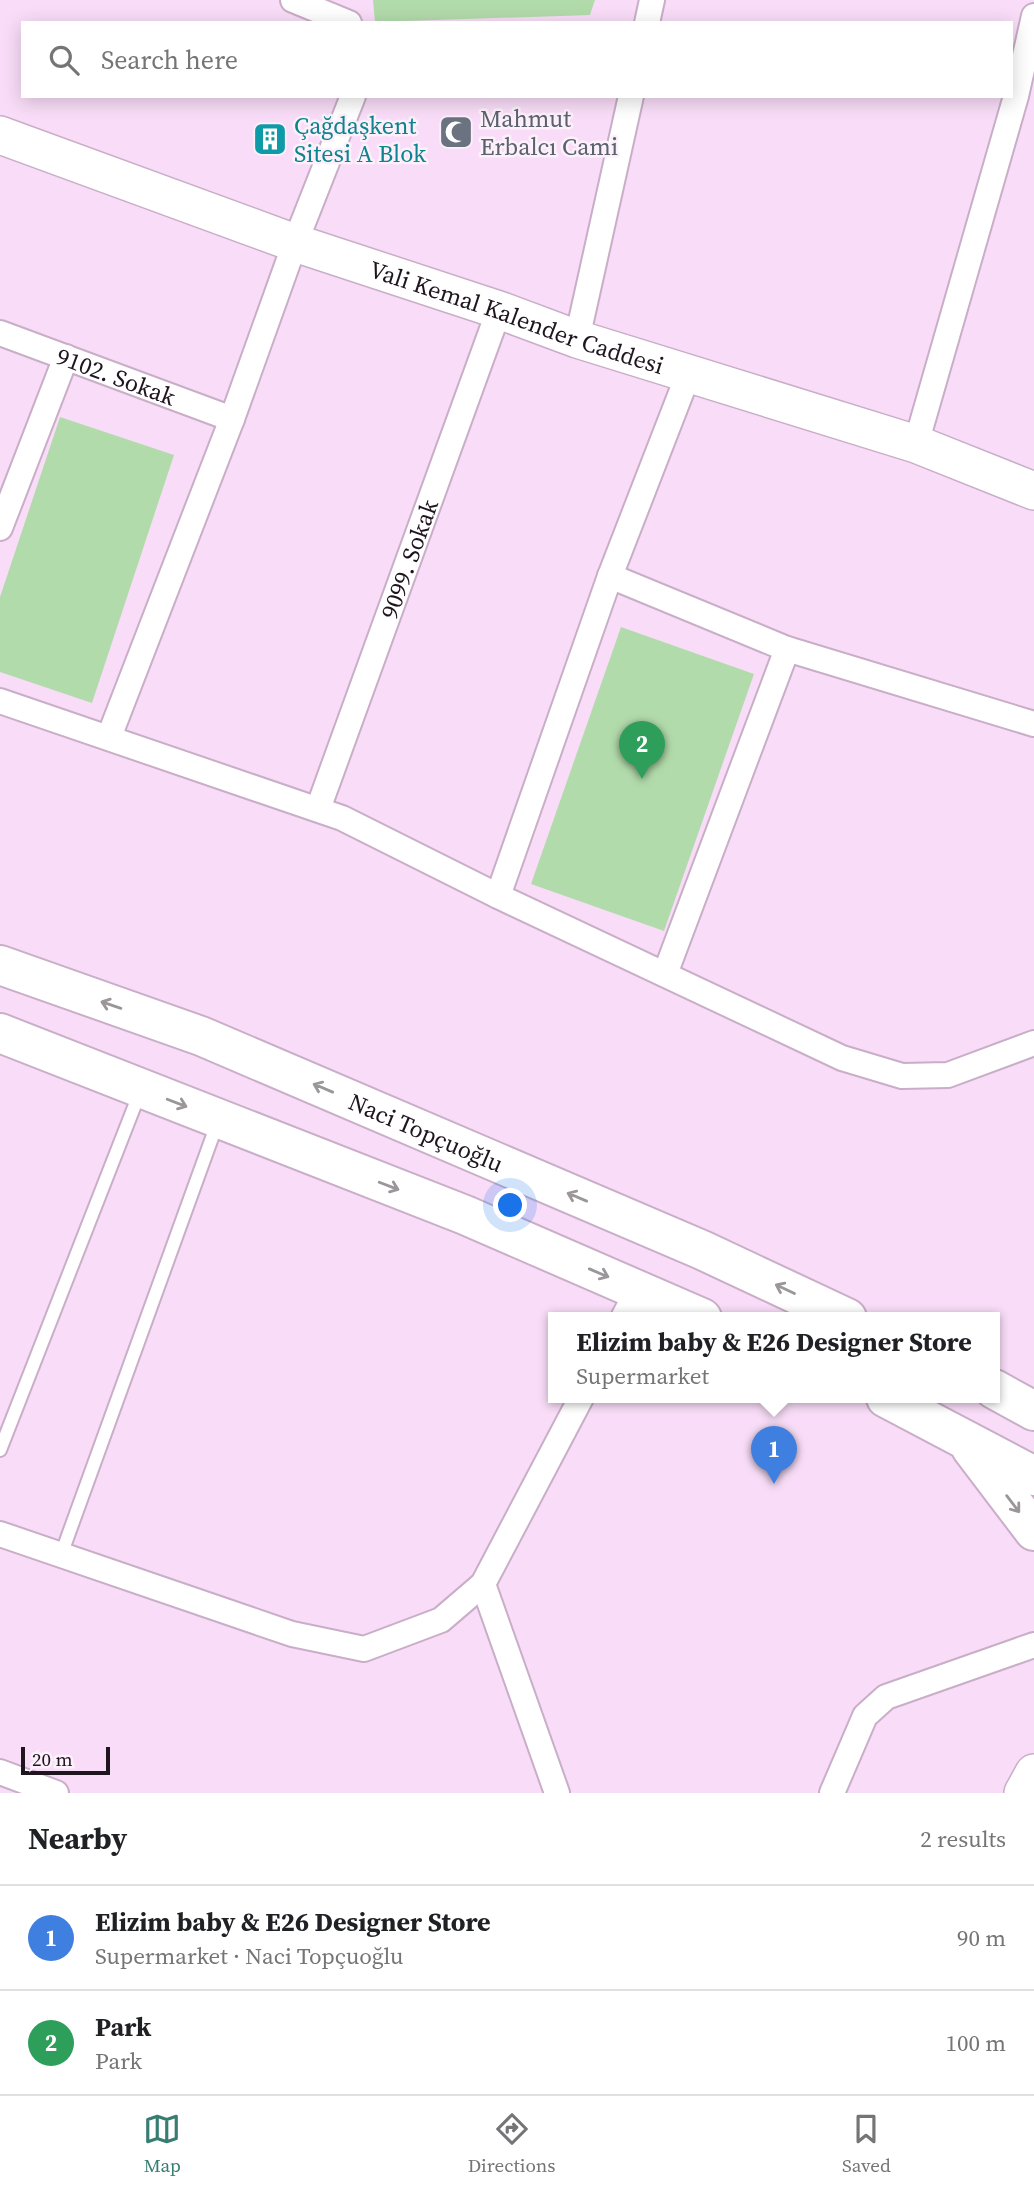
<!DOCTYPE html>
<html lang="en">
<head>
<meta charset="utf-8">
<style>
	body { margin:0; font-family:"Source Serif 4",serif; background:#f2f2f2; color:#202124 }
	.scale { position:absolute; left:21px; bottom:18px; width:89px; box-sizing:border-box; padding-left:7px; border:4px solid #1f151e; border-top:0; font-size:19px; line-height:24px; white-space:nowrap; color:#1f151e; -webkit-text-stroke:5px #fcf1fb; paint-order:stroke }
	.you { position:absolute; left:511px; top:1206px; width:24px; height:24px; margin:-18px; border:5px solid #fff; border-radius:50%; background:#1a73e8; box-shadow:0 0 0 10px #1a73e833 }
	.badge { display:grid; place-items:center; width:46px; height:46px; border-radius:50%; background:#387d72; color:#fff; font-size:23px; font-weight:700 }
	.pin { position:absolute; translate:-50% -58px; filter:drop-shadow(0 2px 4px #0008) }
	.pin::after { content:''; position:absolute; top:37px; width:24px; height:21px; background:inherit; clip-path:polygon(0 0,100% 0,50% 100%) }
	.popup { position:absolute; left:548px; top:1312px; width:452px; height:91px; box-sizing:border-box; display:grid; place-content:center; border-radius:0px; background:#fff; filter:drop-shadow(0 2px 5px #0005); font-size:23px; white-space:nowrap; color:#757577 }
	.popup b { font-size:26px; color:#202124 }
	.popup::after { content:''; position:absolute; left:50%; top:100%; margin-left:-14px; border:14px solid transparent; border-top-color:#fff }
	.list { margin:0; padding:0; list-style:none }
	h2 { display:flex; justify-content:space-between; align-items:center; height:91px; margin:0; padding:0 28px; font-size:30px }
	h2 small { font-size:23px; font-weight:400; color:#757577 }
	.list li { display:grid; grid-template-columns:46px 1fr auto; gap:21px; align-items:center; box-sizing:border-box; height:105px; padding:0 28px; border-top:2px solid #e0e0e0 }
	.list b { display:block; font-size:26px; white-space:nowrap }
	.list p { margin:0; font-size:23px; white-space:nowrap; color:#757577 }
	.list em { font-size:23px; font-style:normal; color:#757577 }
	.icon { flex:none; width:38px; height:38px; fill:none; stroke:currentColor; stroke-width:2; stroke-linecap:round; stroke-linejoin:round }
	.map { position:relative; flex:none; width:1034px; height:1793px; overflow:hidden }
	.search { position:absolute; background:#fff; box-shadow:0 4px 18px #0003; left:21px; right:21px; top:21px; height:77px; display:flex; align-items:center; gap:18px; box-sizing:border-box; padding:0 24px; border-radius:0px; color:#757577; font-size:26px }
	.sheet { height:301px; background:#fff }
	nav { display:flex; justify-content:space-around; align-items:center; box-sizing:border-box; height:98px; border-top:2px solid #e0e0e0; background:#fff; font-size:19px; color:#757577 }
	nav a { display:grid; justify-items:center; gap:4px }
	nav .on { color:#387d72 }
	.map>svg:first-child { display:block }
</style>
</head>
<body>
<div class="map">
<svg width="1034" height="1793" viewBox="0 0 1034 1793">
	<rect width="100%" height="100%" fill="#f9ddf8"/>
	<g fill="#b2dbab">
		<polygon points="373,0 595,0 590,15 375,22"/>
		<polygon points="60,417 174,455 92,703 0,672 0,597"/>
		<polygon points="621,627 754,674 664,931 531,884"/>
	</g>
	<g fill="none" stroke-linecap="round" stroke-linejoin="round">
		<g stroke="#c9aec7" stroke-width="16">
			<g id="lane">
				<polyline points="0,1450 140,1092"/>
				<polyline points="61,1555 217,1124"/>
			</g>
		</g>
		<g stroke="#c9aec7" stroke-width="28">
			<g id="street">
				<polyline points="293,0 349,23"/>
				<polyline points="647,23 652,0"/>
				<path id="s1" d="M0 333 232 419"/>
				<polyline points="577,339 631,96"/>
				<polyline points="916,444 1016,96 1034,16"/>
				<polyline points="0,528 66,357"/>
				<polyline points="610,576 787,649 1034,724"/>
				<polyline points="0,701 342,818 498,896 842,1058 902,1076 948,1075 1034,1043"/>
				<polyline points="109,737 232,419 295,243 353,96"/>
				<path id="s2" d="M318 809 499 310"/>
				<polyline points="498,896 610,576 688,375"/>
				<polyline points="665,974 787,649"/>
				<polyline points="623,1318 638,1290"/>
				<polyline points="0,1534 292,1634 364,1649 441,1620 483,1584 581,1398"/>
				<polyline points="483,1584 557,1793"/>
				<polyline points="0,1772 56,1793"/>
				<polyline points="832,1793 865,1716 886,1697 1034,1645"/>
			</g>
		</g>
		<g stroke="#c9aec7" stroke-width="40">
			<g id="secondary">
				<path id="s3" d="M0 135 295 243 499 310 577 339 916 444 1034 491"/>
				<polyline points="1023,1793 1034,1773"/>
			</g>
		</g>
		<g stroke="#c9aec7" stroke-width="42">
			<g id="primary">
				<path id="s4" d="M0 965 201 1036 702 1250 847 1318"/>
				<polyline points="0,1033 465,1215 702,1318"/>
				<polyline points="994,1389 1034,1411"/>
				<polyline points="886,1398 1034,1476"/>
				<polyline points="971,1448 1034,1531"/>
			</g>
		</g>
		<use href="#lane" stroke="#fff" stroke-width="12"/>
		<use href="#street" stroke="#fff" stroke-width="24"/>
		<use href="#secondary" stroke="#fff" stroke-width="37"/>
		<use href="#primary" stroke="#fff" stroke-width="38"/>
	</g>
	<defs><path id="oneway-shaft" d="M-6 0H5M1.5-3L5.5 0L1.5 3" fill="none" stroke-width="1.6" stroke-linecap="round" stroke-linejoin="round" transform="scale(1.75)"/></defs>
	<g stroke="#9a969a">
		<use href="#oneway-shaft" transform="translate(111 1005) rotate(-161)"/>
		<use href="#oneway-shaft" transform="translate(323 1088) rotate(-157)"/>
		<use href="#oneway-shaft" transform="translate(177 1103) rotate(21)"/>
		<use href="#oneway-shaft" transform="translate(389 1186) rotate(21)"/>
		<use href="#oneway-shaft" transform="translate(577 1197) rotate(-157)"/>
		<use href="#oneway-shaft" transform="translate(599 1273) rotate(23)"/>
		<use href="#oneway-shaft" transform="translate(785 1289) rotate(-155)"/>
		<use href="#oneway-shaft" transform="translate(1013 1504) rotate(53)"/>
	</g>
	<defs>
		<g id="mosque-square" transform="scale(1.75)"><rect x="-9" y="-9" width="18" height="18" rx="4" fill="#6b7280" stroke="#fcf1fb"/><path d="M3.5-4.9A6 6 0 1 0 3.5 4.9A5 5 0 1 1 3.5-4.9Z" fill="#fff"/></g>
		<g id="building-square" transform="scale(1.75)"><rect x="-9" y="-9" width="18" height="18" rx="4" fill="#0f9aa8" stroke="#fcf1fb"/><path d="M-4-6H4V6H1V3H-1V6H-4ZM-2.5-4.3h1.7v1.8h-1.7ZM.8-4.3h1.7v1.8H.8ZM-2.5-1h1.7V.8h-1.7ZM.8-1h1.7V.8H.8Z" fill="#fff"/></g>
	</defs>
	<g fill-rule="evenodd">
		<use href="#mosque-square" x="456" y="132"/>
		<use href="#building-square" x="270" y="139"/>
	</g>
	<g text-anchor="middle" dominant-baseline="central" stroke-width="5" stroke-linejoin="round" paint-order="stroke">
		<g font-size="24" fill="#5b616d" stroke="#fcf1fb" text-anchor="start">
			<text x="480" y="118">Mahmut<tspan x="480" dy="28">Erbalcı Cami</tspan></text>
		</g>
		<g font-size="24" fill="#0d838f" stroke="#fcf1fb" text-anchor="start">
			<text x="294" y="125">Çağdaşkent<tspan x="294" dy="28">Sitesi A Blok</tspan></text>
		</g>
		<g font-size="24" fill="#1f151e" stroke="#fcf1fb">
			<text stroke="none"><textPath href="#s3" startOffset="548">Vali Kemal Kalender Caddesi</textPath></text>
			<text stroke="none"><textPath href="#s1" startOffset="124">9102. Sokak</textPath></text>
			<text stroke="none"><textPath href="#s2" startOffset="266">9099. Sokak</textPath></text>
			<text stroke="none"><textPath href="#s4" startOffset="458">Naci Topçuoğlu</textPath></text>
		</g>
	</g>
</svg>
<div class="scale">20 m</div>
<div class="you"></div>
<div class="pin badge" style="left:774px;top:1484px;background:#3f7fe0">1</div>
<div class="popup"><b>Elizim baby &amp; E26 Designer Store</b>Supermarket</div>
<div class="pin badge" style="left:642px;top:779px;background:#2e9e5b">2</div>
<div class="search"><svg class="icon" aria-label="search" viewBox="0 0 24 24"><circle cx="10" cy="10" r="6"/><path d="M15 15l6 6"/></svg>Search here</div>
</div>
<section class="sheet">
<h2>Nearby<small>2 results</small></h2>
<ul class="list">
<li><span class="badge" style="background:#3f7fe0">1</span><div><b>Elizim baby &amp; E26 Designer Store</b><p>Supermarket · Naci Topçuoğlu</p></div><em>90 m</em></li>
<li><span class="badge" style="background:#2e9e5b">2</span><div><b>Park</b><p>Park</p></div><em>100 m</em></li>
</ul>
</section>
<nav>
<a class="on"><svg class="icon" aria-label="map" viewBox="0 0 24 24"><path d="M3 6l6-2 6 2 6-2v14l-6 2-6-2-6 2zM9 4v14M15 6v14"/></svg>Map</a>
<a><svg class="icon" aria-label="directions" viewBox="0 0 24 24"><path d="M12 3l9 9-9 9-9-9zM9 14v-3h6M13 9l2 2-2 2"/></svg>Directions</a>
<a><svg class="icon" aria-label="saved" viewBox="0 0 24 24"><path d="M7 4h10v16l-5-4-5 4z"/></svg>Saved</a>
</nav>
</body>
</html>
